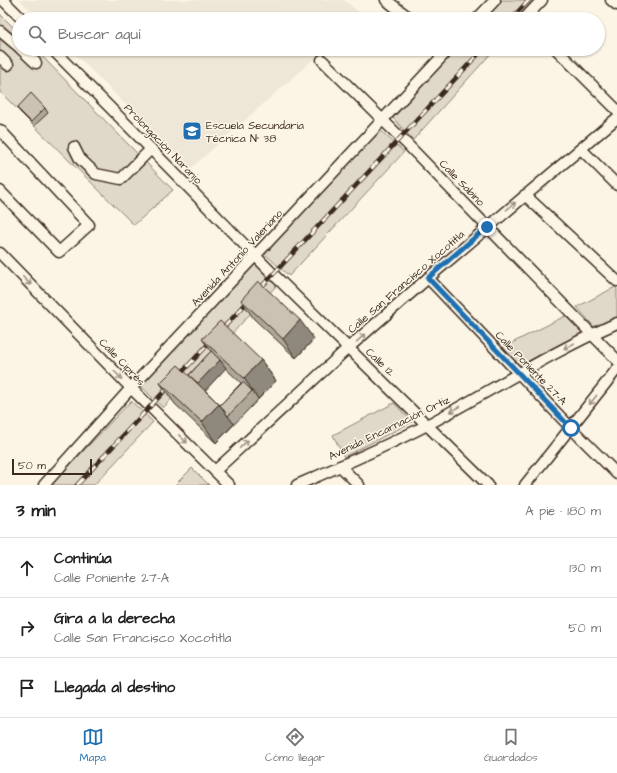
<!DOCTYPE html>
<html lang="es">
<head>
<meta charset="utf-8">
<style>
	body { margin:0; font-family:"Architects Daughter",sans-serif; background:#f6f6f6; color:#222 }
	.scale { position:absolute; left:12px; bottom:10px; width:80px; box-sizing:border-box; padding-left:4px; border:2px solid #3b2a1e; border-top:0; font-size:11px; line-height:14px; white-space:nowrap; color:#3b2a1e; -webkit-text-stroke:3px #fcf5e5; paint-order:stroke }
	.stop { position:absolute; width:12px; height:12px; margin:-9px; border:3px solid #1f6fb2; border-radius:50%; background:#fff }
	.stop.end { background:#1f6fb2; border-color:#fff; box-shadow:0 1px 4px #0008 }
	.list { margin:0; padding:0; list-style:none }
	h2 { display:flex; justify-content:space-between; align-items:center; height:52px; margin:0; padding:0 16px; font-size:17px }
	h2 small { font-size:13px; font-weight:400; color:#767676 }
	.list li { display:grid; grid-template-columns:26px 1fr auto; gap:12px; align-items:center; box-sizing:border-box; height:60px; padding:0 16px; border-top:1px solid #e0e0e0 }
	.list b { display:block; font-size:15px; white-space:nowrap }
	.list p { margin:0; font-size:13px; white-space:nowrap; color:#767676 }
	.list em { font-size:13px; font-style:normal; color:#767676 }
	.icon { flex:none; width:22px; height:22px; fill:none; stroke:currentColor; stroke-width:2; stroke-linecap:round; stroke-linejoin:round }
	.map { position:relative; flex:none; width:617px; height:485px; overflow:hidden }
	.search { position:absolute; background:#fff; box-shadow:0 1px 3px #0004; left:12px; right:12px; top:12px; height:44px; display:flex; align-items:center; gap:10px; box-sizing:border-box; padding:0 14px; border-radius:22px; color:#767676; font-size:15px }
	.sheet { height:232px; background:#fff }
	nav { display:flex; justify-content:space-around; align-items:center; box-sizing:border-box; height:56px; border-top:1px solid #e0e0e0; background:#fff; font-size:11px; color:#767676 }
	nav a { display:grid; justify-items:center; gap:2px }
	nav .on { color:#1f6fb2 }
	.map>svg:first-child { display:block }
</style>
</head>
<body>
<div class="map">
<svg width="617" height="485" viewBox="0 0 617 485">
	<rect width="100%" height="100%" fill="#fcf5e5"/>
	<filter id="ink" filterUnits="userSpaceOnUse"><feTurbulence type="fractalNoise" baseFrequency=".025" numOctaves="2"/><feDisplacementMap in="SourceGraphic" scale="8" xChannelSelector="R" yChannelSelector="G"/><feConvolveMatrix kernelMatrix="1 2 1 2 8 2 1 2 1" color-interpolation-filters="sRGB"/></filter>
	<g filter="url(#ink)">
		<g fill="#eee6d6">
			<polygon points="20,0 344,0 362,15 358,19 40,19"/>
			<polygon points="70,49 325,49 190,169"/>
		</g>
		<g fill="#e0d8c8" stroke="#8e8173">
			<polygon points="502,0 540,0 522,19 484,19"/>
			<polygon points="0,14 19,33 19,49 35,49 173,190 134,225 0,92"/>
			<polygon points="457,49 495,49 413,140 393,118"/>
			<polygon points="380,130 404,152 289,276 265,254"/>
			<polygon points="255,264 277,285 163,408 141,386"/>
			<polygon points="615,287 617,289 617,318 595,328 577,307"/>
			<polygon points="565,316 583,333 519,368 502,348"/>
			<polygon points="131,401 153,422 94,485 51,485"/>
			<polygon points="394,403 412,422 344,457 333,435"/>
			<polygon points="192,468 209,485 175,485"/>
		</g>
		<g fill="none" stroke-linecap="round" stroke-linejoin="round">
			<g stroke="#3b2a1e" stroke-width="13">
				<g id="minor">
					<polyline points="3,0 22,19"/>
					<polyline points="386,0 411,19"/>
					<polyline points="611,0 617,5"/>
					<polyline points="477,19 495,0"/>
					<polyline points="526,19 525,18 542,0"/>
					<polyline points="0,31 19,47"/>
					<polyline points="21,49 36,63"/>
					<polyline points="52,49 151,149 273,274 488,485"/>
					<polyline points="556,49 617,110"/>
					<polyline points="0,57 8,65"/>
					<polyline points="322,60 406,143 617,360"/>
					<polyline points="0,130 89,225 59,252 0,191"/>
					<polyline points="74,147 80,159 96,174 121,179 151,149"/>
					<polyline points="581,149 617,185"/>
					<polyline points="525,195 617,281"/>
					<polyline points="0,253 131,388 229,485"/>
					<polyline points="428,278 571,428 617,474"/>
					<polyline points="340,466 359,485"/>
					<polyline points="215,471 348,348 428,278 617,118"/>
					<polyline points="44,485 131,388 449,49"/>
					<path d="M297 485C341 466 385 447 427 425 491 391 551 352 617 323"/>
					<polyline points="525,485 617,369"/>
				</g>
			</g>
			<use href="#minor" stroke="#fcf5e5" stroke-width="10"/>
			<g stroke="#3b2a1e" stroke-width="4.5">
				<g id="rail">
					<polyline points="511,19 529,0"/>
					<polyline points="77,485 483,49"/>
				</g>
			</g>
			<use href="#rail" stroke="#fcf5e5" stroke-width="3" stroke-dasharray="9" stroke-linecap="butt"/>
		</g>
		<g fill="#afa79a" stroke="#3b2a1e" fill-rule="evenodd">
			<polygon points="17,108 45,108 48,113 34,126 20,112"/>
			<polygon points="241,300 314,339 296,358 254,319"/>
			<path d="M202 339 261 360 276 381 216 443 175 404 160 383 189 375 211 351ZM225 368 241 383 220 405 205 390Z"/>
		</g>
		<g fill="#8f887d" stroke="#3b2a1e">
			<polygon points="300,320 314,339 296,358 283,339"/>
			<polygon points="220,360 226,368 202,394 196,385"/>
			<polygon points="261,360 276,381 258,399 244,378"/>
			<polygon points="219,404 234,424 216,443 202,422"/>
		</g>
		<g fill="#ccc2b3" stroke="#3b2a1e">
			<polygon points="31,93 45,108 31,122 17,108"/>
			<polygon points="258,281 300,320 283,339 241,300"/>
			<polygon points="220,321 261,360 244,378 202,339"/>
			<polygon points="211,351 220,360 198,383 189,375"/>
			<polygon points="178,365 219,404 202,422 160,383"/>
			<polygon points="243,382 252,391 228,416 220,405"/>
		</g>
		<defs><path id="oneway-shaft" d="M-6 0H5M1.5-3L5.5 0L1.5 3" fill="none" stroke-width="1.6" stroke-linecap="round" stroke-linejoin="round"/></defs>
		<g stroke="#9c9082">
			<use href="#oneway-shaft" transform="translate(511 206) rotate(-40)"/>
			<use href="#oneway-shaft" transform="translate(27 281) rotate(46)"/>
			<use href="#oneway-shaft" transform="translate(361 338) rotate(-41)"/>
			<use href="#oneway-shaft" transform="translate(569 346) rotate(152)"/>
			<use href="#oneway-shaft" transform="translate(118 375) rotate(46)"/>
			<use href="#oneway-shaft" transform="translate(593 400) rotate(128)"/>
			<use href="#oneway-shaft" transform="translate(455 409) rotate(150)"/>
			<use href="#oneway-shaft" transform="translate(183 439) rotate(44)"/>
			<use href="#oneway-shaft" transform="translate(244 444) rotate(-43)"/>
		</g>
	</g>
	<g fill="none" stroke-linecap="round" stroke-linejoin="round" filter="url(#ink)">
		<polyline stroke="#1f6fb2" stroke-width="5" points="487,227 428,278 571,428"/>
	</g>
	<defs>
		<g id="school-square" transform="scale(1)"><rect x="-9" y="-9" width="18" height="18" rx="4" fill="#1f6fb2" stroke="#fcf5e5"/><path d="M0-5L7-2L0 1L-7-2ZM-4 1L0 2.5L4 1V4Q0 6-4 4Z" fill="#fff"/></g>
	</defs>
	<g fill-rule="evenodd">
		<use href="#school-square" x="192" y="131"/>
	</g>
	<g text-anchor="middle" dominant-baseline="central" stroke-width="3" stroke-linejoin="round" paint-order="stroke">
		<g font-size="11" fill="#3b2a1e" stroke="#fcf5e5" text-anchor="start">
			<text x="206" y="125">Escuela Secundaria<tspan x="206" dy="13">Técnica N° 38</tspan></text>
		</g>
		<g font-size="11" fill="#3b2a1e" stroke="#fcf5e5">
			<text transform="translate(163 144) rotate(46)">Prolongación Naranjo</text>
			<text transform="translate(462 183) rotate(46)">Calle Sabino</text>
			<text transform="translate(237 258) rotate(-47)">Avenida Antonio Valeriano</text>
			<text transform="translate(406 282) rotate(-41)">Calle San Francisco Xocotitla</text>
			<text transform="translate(122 362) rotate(46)">Calle Ciprés</text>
			<text transform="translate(380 362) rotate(44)">Calle 12</text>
			<text transform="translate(531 368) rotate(46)">Calle Poniente 27-A</text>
			<text transform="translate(389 428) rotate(-26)">Avenida Encarnación Ortiz</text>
		</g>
	</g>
</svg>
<div class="scale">50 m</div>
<div class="stop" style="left:571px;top:428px"></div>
<div class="stop end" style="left:487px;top:227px"></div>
<div class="search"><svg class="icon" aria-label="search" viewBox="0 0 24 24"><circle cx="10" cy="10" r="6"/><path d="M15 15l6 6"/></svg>Buscar aquí</div>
</div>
<section class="sheet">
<h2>3 min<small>A pie · 180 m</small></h2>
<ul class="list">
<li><svg class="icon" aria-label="ahead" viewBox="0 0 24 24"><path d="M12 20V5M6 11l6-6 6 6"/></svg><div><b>Continúa</b><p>Calle Poniente 27-A</p></div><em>130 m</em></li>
<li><svg class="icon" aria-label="right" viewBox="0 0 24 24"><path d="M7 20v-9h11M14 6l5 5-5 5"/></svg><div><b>Gira a la derecha</b><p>Calle San Francisco Xocotitla</p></div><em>50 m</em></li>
<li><svg class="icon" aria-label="arrive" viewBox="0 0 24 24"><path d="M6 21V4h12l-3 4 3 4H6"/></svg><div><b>Llegada al destino</b></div></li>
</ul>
</section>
<nav>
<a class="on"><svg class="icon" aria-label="map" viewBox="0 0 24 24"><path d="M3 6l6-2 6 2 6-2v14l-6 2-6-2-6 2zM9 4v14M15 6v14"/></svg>Mapa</a>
<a><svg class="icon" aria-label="directions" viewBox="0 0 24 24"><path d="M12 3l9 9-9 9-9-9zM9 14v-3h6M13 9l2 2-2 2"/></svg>Cómo llegar</a>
<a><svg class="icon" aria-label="saved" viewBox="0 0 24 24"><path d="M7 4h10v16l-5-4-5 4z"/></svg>Guardados</a>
</nav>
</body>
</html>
